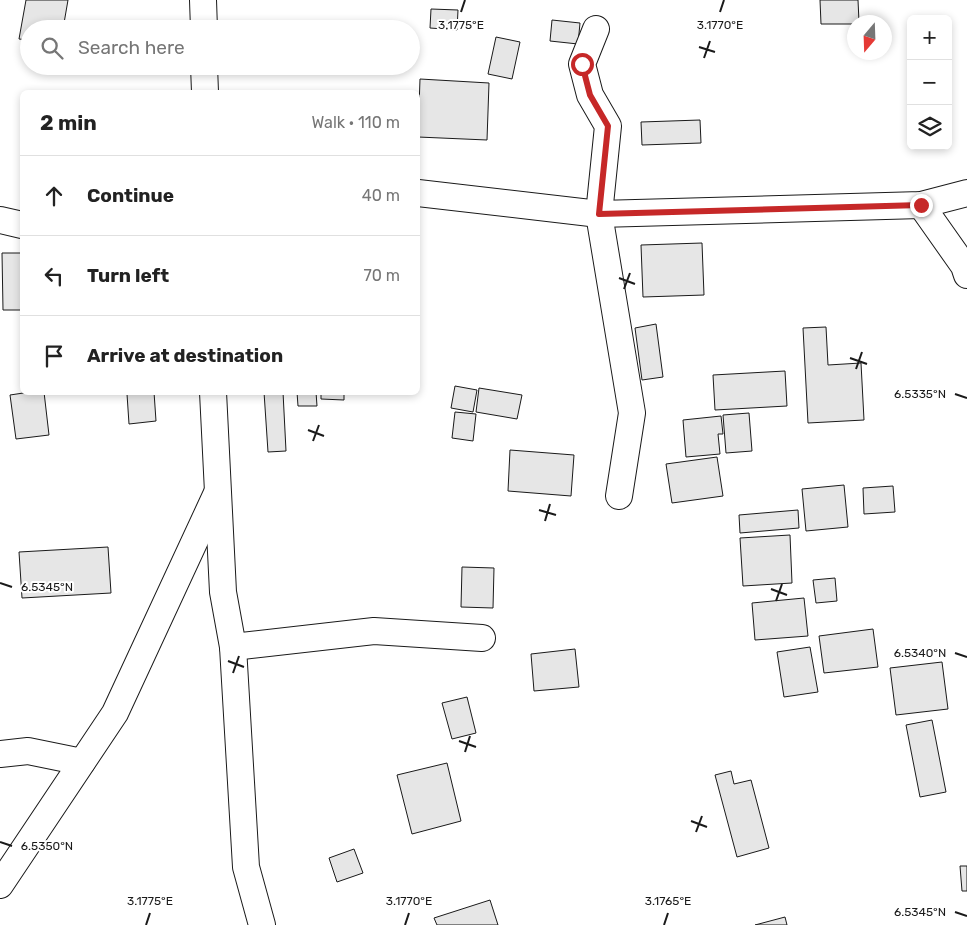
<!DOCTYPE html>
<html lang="en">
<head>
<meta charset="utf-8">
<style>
	body { margin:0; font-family:Rubik,sans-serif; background:#f6f6f6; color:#222 }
	.controls { position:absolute; right:15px; top:15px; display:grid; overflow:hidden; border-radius:8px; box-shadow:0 2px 8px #0003 }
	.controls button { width:45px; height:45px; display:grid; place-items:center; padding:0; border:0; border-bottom:1px solid #e0e0e0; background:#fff; color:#222; font:25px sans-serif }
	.compass { position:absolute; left:847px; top:15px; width:45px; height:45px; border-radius:50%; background:#fff; box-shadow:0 2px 8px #0003; rotate:199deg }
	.stop { position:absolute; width:15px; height:15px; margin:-11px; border:4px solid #c62828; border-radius:50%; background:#fff }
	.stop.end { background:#c62828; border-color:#fff; box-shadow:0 1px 5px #0008 }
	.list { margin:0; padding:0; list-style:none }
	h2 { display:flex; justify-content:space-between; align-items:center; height:65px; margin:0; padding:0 20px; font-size:21px }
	h2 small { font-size:16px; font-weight:400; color:#767676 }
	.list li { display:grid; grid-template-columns:32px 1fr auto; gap:15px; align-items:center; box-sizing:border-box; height:80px; padding:0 20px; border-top:1px solid #e0e0e0 }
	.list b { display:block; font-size:19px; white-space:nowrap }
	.list em { font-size:16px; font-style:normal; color:#767676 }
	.icon { flex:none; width:28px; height:28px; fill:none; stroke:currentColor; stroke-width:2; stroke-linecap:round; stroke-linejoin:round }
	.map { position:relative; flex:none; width:967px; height:925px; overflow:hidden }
	.search { position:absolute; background:#fff; box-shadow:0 2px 8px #0003; left:20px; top:20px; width:400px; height:55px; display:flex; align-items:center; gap:12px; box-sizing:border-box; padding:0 18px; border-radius:28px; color:#767676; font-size:19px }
	.panel { position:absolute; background:#fff; box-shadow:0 2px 8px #0003; left:20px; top:90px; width:400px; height:305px; border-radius:8px }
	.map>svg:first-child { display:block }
</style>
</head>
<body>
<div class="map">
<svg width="967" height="925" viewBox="0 0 967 925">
	<rect width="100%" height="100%" fill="#fff"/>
	<g fill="#e6e6e6" stroke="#1a1a1a">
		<polygon points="26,0 68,0 63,29 29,29 29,40 19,39"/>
		<polygon points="820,0 858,0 859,22 854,22 854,24 821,24"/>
		<polygon points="431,9 458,10 457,30 430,28"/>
		<polygon points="552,20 580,23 578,44 550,41"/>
		<polygon points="496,37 520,42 512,79 488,74"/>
		<polygon points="420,79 489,83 487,140 418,137"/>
		<polygon points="700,120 701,143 642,145 641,122"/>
		<polygon points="702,243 704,295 643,297 641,245"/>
		<polygon points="2,253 22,253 22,310 3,310"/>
		<polygon points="656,324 663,377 642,380 635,328"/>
		<polygon points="826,327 828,365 861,363 864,420 808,423 803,328"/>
		<polygon points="785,371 787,406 715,410 713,375"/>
		<polygon points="455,386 477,390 473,412 451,408"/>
		<polygon points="479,388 522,395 517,419 476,412"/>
		<polygon points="30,392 44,392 49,435 16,439 10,395"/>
		<polygon points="154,392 156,421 129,424 127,394"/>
		<polygon points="264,392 283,392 286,451 268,452"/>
		<polygon points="297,392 316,392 317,406 298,406"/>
		<polygon points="321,392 344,392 344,400 321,399"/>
		<polygon points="455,412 476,414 473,441 452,438"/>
		<polygon points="749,413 752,451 726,453 723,415"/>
		<polygon points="721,416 723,434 718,434 720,454 686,457 683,420"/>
		<polygon points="510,450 574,455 571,496 508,491"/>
		<polygon points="717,457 723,496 672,503 666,464"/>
		<polygon points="844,485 848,527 806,531 802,489"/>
		<polygon points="893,486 895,512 864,514 863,488"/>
		<polygon points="798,510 799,528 740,533 739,515"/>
		<polygon points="790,535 792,583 743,586 740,538"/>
		<polygon points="108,547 111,593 22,598 19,552"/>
		<polygon points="462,567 494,568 493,608 461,607"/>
		<polygon points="835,578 837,601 816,603 813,580"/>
		<polygon points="804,598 808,636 755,640 752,603"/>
		<polygon points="873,629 878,667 824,673 819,636"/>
		<polygon points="810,647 818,692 784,697 777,652"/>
		<polygon points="575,649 579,687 534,691 531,654"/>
		<polygon points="942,662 948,709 896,715 890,668"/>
		<polygon points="467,697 476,733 452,739 442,703"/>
		<polygon points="932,720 946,792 920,797 906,725"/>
		<polygon points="447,763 461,821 412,834 397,775"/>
		<polygon points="731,771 734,784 751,780 769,848 737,857 715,775"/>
		<polygon points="354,849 363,873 337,882 329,858"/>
		<polygon points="960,866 967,866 967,891 962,891"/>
		<polygon points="490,900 498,925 437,925 434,918"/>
		<polygon points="785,917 787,925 755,925"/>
	</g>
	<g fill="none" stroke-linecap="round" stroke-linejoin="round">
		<g stroke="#1a1a1a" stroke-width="28">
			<g id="street">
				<polyline points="203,0 204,29"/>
				<polyline points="596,29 582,64 590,95 608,126 599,214 632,413 619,496"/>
				<polyline points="204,66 205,92"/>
				<polyline points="418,193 599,214 921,205 967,193"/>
				<polyline points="921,205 964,266 967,275"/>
				<polyline points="0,220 22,225"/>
				<polyline points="213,392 223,592 233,647 246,867 262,925"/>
				<polyline points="233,647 374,631 482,638"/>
				<polyline points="0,754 28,751 82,762"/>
				<polyline points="0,885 115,713 217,493"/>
			</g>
		</g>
		<use href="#street" stroke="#fff" stroke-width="26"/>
	</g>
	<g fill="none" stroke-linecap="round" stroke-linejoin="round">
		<polyline stroke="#c62828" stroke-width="6" points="582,64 590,95 608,126 599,214 921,205"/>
	</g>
	<path fill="none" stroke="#1a1a1a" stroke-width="2" d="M461 12 465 0M720 12 724 0M699 47 715 52M704 58 710 41M619 278 635 284M624 289 630 273M850 358 867 364M856 369 862 352M955 394 967 398M308 430 324 436M313 441 319 425M539 510 556 515M545 521 550 504M0 583 12 587M771 589 787 595M776 601 782 584M955 653 967 657M228 661 244 667M233 673 239 656M459 741 476 747M465 752 470 736M691 821 707 827M696 832 702 816M0 842 12 846M955 912 967 916M146 925 150 913M405 925 409 913M664 925 668 913"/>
	<g font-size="12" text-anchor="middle" fill="#1a1a1a" stroke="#fff" stroke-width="4" stroke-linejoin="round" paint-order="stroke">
		<text x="461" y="29">3.1775°E</text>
		<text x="720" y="29">3.1770°E</text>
		<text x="920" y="398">6.5335°N</text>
		<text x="47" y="591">6.5345°N</text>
		<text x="920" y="657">6.5340°N</text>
		<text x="47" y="850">6.5350°N</text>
		<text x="150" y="905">3.1775°E</text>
		<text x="409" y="905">3.1770°E</text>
		<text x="668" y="905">3.1765°E</text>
		<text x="920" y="916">6.5345°N</text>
	</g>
</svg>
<div class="controls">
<button>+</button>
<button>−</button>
<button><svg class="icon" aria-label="layers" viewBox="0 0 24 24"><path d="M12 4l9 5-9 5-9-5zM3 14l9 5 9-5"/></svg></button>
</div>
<svg class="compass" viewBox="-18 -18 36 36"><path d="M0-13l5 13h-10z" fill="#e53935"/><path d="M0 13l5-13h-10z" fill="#767676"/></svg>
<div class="stop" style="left:582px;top:64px"></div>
<div class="stop end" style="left:921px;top:205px"></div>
<div class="search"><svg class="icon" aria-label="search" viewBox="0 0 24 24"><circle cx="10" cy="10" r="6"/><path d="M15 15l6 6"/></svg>Search here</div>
<section class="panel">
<h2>2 min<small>Walk · 110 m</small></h2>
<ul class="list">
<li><svg class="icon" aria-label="ahead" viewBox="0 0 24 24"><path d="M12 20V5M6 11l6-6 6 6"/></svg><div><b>Continue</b></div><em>40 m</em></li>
<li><svg class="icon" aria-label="left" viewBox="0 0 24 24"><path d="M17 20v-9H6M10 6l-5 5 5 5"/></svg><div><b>Turn left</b></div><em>70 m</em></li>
<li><svg class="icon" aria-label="arrive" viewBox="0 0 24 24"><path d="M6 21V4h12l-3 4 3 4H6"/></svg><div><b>Arrive at destination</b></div></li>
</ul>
</section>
</div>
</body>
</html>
